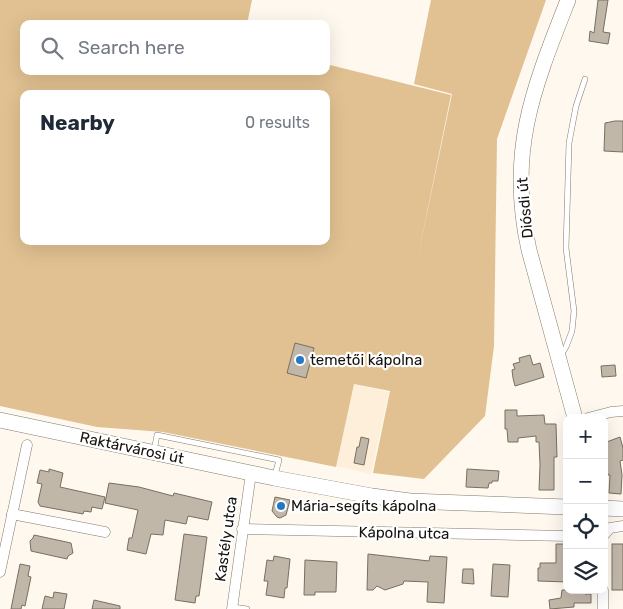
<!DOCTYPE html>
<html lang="en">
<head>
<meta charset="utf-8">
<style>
	body { margin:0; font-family:Rubik,sans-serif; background:#f6f6f7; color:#1f2937 }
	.controls { position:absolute; right:15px; bottom:15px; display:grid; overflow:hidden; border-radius:10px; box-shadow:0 5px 20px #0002 }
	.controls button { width:45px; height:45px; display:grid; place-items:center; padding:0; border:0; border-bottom:1px solid #e0e1e3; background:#fff; color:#1f2937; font:25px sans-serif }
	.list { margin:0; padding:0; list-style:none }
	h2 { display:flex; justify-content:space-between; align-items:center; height:65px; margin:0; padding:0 20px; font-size:21px }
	h2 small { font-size:16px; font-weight:400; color:#747a83 }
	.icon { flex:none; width:28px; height:28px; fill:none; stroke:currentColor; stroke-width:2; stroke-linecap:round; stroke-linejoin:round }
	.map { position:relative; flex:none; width:623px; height:609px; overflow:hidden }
	.search { position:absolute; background:#fff; box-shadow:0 5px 20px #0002; left:20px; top:20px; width:310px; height:55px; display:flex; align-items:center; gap:12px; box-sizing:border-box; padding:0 18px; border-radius:10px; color:#747a83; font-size:19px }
	.panel { position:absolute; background:#fff; box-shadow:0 5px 20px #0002; left:20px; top:90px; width:310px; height:155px; border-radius:10px }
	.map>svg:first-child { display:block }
</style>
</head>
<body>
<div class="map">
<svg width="623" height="609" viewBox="0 0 623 609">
	<rect width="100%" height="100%" fill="#fef8ef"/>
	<polygon fill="#feefda" points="354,384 389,392 371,474 336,466"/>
	<path fill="#e1c191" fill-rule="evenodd" d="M0 0H252L247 24H24V71H326V64L451 95 417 261 452 94 414 84 431 0H546L497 139 494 346 485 416 424 479 373 473 390 391 354 384 336 467 163 432 97 427 0 406ZM24 94H326V241H24Z"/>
	<g fill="#c1b7a9" stroke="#786f61">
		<polygon points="598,0 608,0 603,32 610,33 608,44 589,41 590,31 594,33"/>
		<polygon points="615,121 623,121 623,152 604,151 605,123"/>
		<polygon points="295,343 314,348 306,378 287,373"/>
		<polygon points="530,355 533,365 540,363 544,377 515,386 513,378 512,370 515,369 513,364 520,362 519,358"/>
		<polygon points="615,365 616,376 602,377 601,366"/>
		<polygon points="505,410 517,410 517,416 544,415 545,424 556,424 557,457 554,457 554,490 539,490 540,465 539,442 536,442 536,436 518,438 518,442 508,442 507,429 505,429"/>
		<polygon points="361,437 369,439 364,465 354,463 357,447 359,447"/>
		<polygon points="620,437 623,448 623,460 620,461 622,475 621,494 609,493 610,475 608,475 604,458 604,443"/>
		<polygon points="49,469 63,473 60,487 105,497 102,509 92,507 91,512 84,511 83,514 40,506 38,502 42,484 37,483 40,470 49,472"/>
		<polygon points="467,469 499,471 498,481 492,481 492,483 489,483 488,488 466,487"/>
		<polygon points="109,483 139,487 173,496 174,493 212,502 208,520 188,516 186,524 165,520 163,535 151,534 146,554 127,550 129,538 132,538 138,510 105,503"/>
		<polygon points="275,497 290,500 286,515 280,518 277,517 272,511"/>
		<polygon points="184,534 207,537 199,596 196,596 195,603 175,600"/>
		<polygon points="34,535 71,543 73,553 68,556 67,559 31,551 30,541 33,538"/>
		<polygon points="556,544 567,544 567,582 538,581 538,568 540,568 540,563 556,563"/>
		<rect x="612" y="544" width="11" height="46"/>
		<polygon points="368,554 429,561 430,556 447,557 444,603 427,602 428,582 404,581 403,584 385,590 377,586 373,590 367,590"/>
		<polygon points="274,556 290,559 287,588 285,588 284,598 266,595 268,581 264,581 267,560 273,561"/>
		<polygon points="305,560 337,562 336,592 315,592 315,595 304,595"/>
		<polygon points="20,564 30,566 28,576 31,577 25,606 22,605 21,609 11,609"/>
		<polygon points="493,564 510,565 508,597 491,596"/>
		<polygon points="463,569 473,569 474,584 462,583"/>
		<polygon points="562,590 585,590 585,594 591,594 591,603 574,603 574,607 550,609 549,600 561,598"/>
		<polygon points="54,592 67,594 64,609 42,609 45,596 53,598"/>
		<polygon points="94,600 120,606 120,609 92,609"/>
	</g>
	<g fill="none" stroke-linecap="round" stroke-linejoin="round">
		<g stroke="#837a6c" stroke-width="6">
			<g id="lane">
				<polyline points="561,355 566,347 572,331 574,311 566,248 569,143 576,106 585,79"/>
				<polyline points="154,451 157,435 279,460 275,475"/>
				<polyline points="233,607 247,609"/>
			</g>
		</g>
		<g stroke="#837a6c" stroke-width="11">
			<g id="street">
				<polyline points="588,418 611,412 623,411"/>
				<polyline points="12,514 105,532"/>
				<polyline points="242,529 567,536"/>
				<polyline points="604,535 610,528 623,526"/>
				<polyline points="0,572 27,445"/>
				<polyline points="603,590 603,609"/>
				<polyline points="232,609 251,473"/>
			</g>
		</g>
		<g stroke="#837a6c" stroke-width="16">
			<g id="secondary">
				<path d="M568 0C533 89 507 152 529 250L575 418"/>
				<polyline points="0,420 274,478 372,496 410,501 567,507"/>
				<polyline points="604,508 623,509"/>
			</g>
		</g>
		<use href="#lane" stroke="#fff" stroke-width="5"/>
		<use href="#street" stroke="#fff" stroke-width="10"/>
		<use href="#secondary" stroke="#fff" stroke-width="15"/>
	</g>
	<g fill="#2478c6" stroke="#fff" stroke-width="2">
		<circle cx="300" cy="360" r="5"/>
		<circle cx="281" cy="506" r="5"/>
	</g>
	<g text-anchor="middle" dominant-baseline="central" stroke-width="4.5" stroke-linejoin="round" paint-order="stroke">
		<g font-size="15" fill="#16120d" stroke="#fff">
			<text transform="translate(525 208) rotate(-95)">Diósdi út</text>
			<text transform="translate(132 448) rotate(12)">Raktárvárosi út</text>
			<text transform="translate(404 533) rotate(1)">Kápolna utca</text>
			<text transform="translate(226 539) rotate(-82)">Kastély utca</text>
		</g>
		<g font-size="15" fill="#16120d" stroke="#fff" text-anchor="start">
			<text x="310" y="360">temetői kápolna</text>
			<text x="291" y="506">Mária-segíts kápolna</text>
		</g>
	</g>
</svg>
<div class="controls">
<button>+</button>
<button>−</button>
<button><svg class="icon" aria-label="locate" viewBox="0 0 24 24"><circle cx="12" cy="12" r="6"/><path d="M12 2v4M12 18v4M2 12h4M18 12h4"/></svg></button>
<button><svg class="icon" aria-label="layers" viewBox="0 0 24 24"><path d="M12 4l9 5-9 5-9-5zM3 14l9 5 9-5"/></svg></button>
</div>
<div class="search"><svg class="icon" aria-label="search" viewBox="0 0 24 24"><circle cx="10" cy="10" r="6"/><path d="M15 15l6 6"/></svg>Search here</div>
<section class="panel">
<h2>Nearby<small>0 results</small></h2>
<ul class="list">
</ul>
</section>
</div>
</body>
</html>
